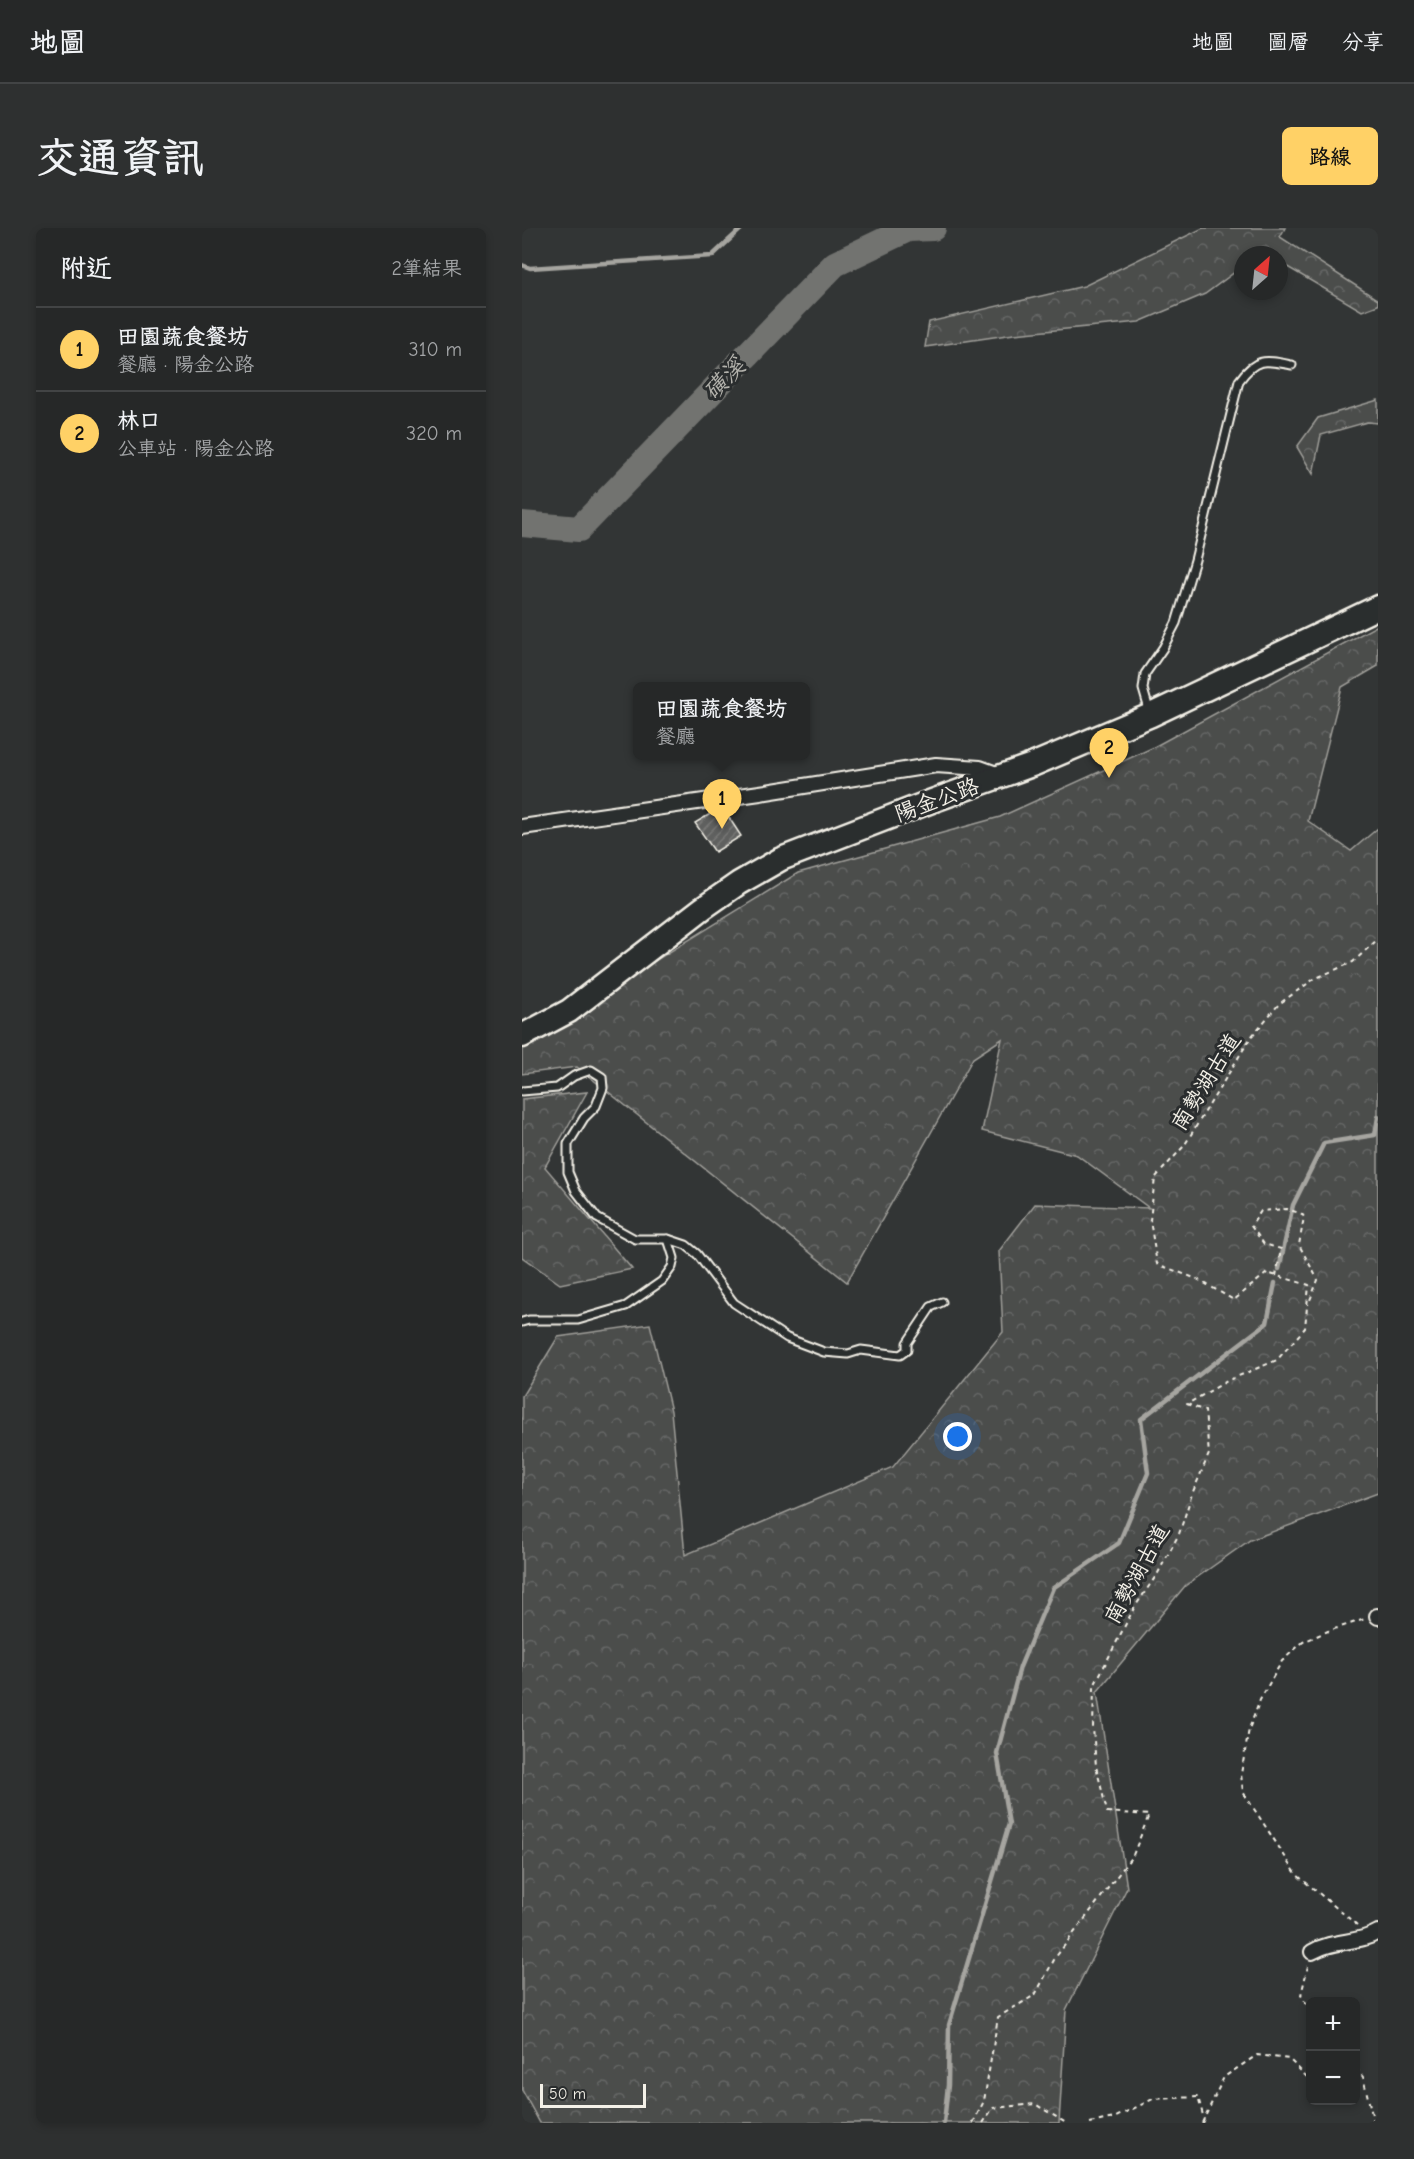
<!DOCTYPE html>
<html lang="zh-TW">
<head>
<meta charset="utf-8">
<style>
	body { margin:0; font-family:"Comic Neue","LXGW WenKai TC",sans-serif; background:#2e3030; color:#f1f3f6 }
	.controls { position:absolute; right:18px; bottom:18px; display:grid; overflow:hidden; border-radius:9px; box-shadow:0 3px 9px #0003 }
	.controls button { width:54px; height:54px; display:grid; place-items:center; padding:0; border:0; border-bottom:2px solid #424445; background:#262828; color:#f1f3f6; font:30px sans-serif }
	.compass { position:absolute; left:712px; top:18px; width:54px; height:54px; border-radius:50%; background:#262828; box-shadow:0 3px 9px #0003; rotate:27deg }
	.scale { position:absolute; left:18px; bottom:15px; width:106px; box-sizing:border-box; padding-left:6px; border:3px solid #f4f1e8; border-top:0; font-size:16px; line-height:21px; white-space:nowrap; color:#f4f1e8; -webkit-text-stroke:4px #2a2d2e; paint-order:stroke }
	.you { position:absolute; left:436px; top:1209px; width:21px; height:21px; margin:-15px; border:4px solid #fff; border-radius:50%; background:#1a73e8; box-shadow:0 0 0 9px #1a73e833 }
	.badge { display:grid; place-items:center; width:39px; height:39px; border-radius:50%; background:#ffd166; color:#111; font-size:20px; font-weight:700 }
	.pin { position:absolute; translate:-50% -50px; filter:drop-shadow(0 2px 3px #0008) }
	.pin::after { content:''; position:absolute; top:32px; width:21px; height:18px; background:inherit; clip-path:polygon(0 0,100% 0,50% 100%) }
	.popup { position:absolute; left:111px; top:454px; width:177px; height:78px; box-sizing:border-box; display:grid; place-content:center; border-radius:9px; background:#262828; filter:drop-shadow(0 2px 4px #0005); font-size:20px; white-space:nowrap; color:#a4a6a8 }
	.popup b { font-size:22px; color:#f1f3f6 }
	.popup::after { content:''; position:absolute; left:50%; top:100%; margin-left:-12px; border:12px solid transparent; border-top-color:#262828 }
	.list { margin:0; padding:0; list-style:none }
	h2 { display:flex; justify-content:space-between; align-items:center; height:78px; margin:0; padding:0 24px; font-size:26px }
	h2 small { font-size:20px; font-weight:400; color:#a4a6a8 }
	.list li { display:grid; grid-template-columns:39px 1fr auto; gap:18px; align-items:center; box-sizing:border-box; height:84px; padding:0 24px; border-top:2px solid #424445 }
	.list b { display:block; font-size:22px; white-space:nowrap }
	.list p { margin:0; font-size:20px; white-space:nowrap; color:#a4a6a8 }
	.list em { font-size:20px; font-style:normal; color:#a4a6a8 }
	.map { position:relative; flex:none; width:856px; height:1895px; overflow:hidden; border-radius:9px }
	header { display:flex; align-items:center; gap:36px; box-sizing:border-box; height:84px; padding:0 30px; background:#262828; border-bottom:2px solid #424445 }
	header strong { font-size:28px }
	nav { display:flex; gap:33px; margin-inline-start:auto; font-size:21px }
	.intro { display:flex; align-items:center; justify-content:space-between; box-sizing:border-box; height:144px; padding:0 36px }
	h1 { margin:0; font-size:42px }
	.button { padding:15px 27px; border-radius:9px; background:#ffd166; color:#111; font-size:21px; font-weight:700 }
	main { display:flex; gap:36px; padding:0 36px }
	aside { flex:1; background:#262828; border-radius:9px; box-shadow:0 3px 9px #0003 }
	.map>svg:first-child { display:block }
</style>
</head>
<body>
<header>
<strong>地圖</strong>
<nav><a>地圖</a><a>圖層</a><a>分享</a></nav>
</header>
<div class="intro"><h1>交通資訊</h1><a class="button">路線</a></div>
<main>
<aside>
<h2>附近<small>2筆結果</small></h2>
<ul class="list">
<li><span class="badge">1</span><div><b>田園蔬食餐坊</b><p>餐廳 · 陽金公路</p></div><em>310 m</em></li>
<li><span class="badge">2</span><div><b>林口</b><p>公車站 · 陽金公路</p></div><em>320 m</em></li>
</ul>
</aside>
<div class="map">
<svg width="856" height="1895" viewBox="0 0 856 1895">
	<defs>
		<pattern id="forest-crowns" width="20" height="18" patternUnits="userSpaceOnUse" patternTransform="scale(1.5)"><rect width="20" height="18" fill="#4b4d4c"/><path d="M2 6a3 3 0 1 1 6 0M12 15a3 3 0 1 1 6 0" fill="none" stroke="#666766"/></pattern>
		<pattern id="building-hatch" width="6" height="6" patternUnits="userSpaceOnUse" patternTransform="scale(1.5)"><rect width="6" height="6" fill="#5f605f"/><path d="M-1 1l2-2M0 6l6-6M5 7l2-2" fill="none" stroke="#777776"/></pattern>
	</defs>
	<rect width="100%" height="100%" fill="#323535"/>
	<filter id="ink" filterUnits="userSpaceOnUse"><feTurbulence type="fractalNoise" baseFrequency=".0167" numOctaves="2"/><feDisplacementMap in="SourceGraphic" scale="12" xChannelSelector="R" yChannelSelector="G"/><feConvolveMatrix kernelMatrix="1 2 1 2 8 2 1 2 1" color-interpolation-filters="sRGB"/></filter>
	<g filter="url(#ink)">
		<g fill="url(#forest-crowns)" stroke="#a09f9a" stroke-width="1.5">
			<polygon points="681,0 763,0 758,9 856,72 856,77 840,83 757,34 757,27 745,27 739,24 735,27 721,27 721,38 683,66 617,94 492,106 403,119 407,94 562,58"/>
			<polygon points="856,172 856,195 845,194 799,207 791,246 775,219 796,190"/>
			<polygon points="856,397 856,438 820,459 786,593 829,623 856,600 856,1265 728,1312 663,1358 575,1464 605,1660 544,1782 537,1895 18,1895 0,1862 0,1168 36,1109 128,1096 149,1183 163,1327 371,1239 481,1104 477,1023 513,976 627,980 555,927 460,903 480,811 451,830 325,1054 55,839 0,846 0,819 4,812 276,645 478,589 630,520"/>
			<polygon points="65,864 23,939 110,1041 38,1056 0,1029 0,871"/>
		</g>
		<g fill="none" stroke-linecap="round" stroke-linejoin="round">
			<g stroke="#a6a5a0" stroke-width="4.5">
				<polyline points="381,0 386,1"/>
				<polyline points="0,37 8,40 190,28 220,0"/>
				<polyline points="757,1041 771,977 802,915 853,907 856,889"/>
				<polyline points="422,1895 426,1857 427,1797 487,1596 475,1525 498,1439 531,1360 597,1315 626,1245 619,1191 745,1095 753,1055"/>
			</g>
			<polyline stroke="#727370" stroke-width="26" points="0,296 57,301 313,36 386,1 411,0"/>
		</g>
		<polygon fill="url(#building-hatch)" stroke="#f4f1e8" stroke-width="1.5" points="200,579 219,608 193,624 173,595"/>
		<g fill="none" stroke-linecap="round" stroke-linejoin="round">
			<g stroke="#f4f1e8" stroke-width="11">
				<g id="service">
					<path d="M628 485 621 461 623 446 641 420 654 395 673 332 717 153C734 129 743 132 770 137"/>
					<polyline points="0,863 35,860 52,848 69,842 80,849 81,860 74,878 62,890 46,916 46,944 54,963 75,990 113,1011 146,1011 164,1017 175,1026 212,1075 265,1110 302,1124 326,1126 339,1122 378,1127 385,1122 385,1115 409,1079 420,1074"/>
					<polyline points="0,1094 7,1092 56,1092 104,1078 140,1053 150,1039 152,1030 146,1011"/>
				</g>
			</g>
			<g stroke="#f4f1e8" stroke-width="18">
				<g id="minor">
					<polyline points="0,599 238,565 414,537 458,540 480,548"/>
					<polyline points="855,1388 856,1389"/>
					<path d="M790 1724C812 1711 837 1716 856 1704"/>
				</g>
			</g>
			<g stroke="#f4f1e8" stroke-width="27">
				<polyline id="primary" points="0,808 47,783 181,680 217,655 259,631 410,573 510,537 629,487 856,379"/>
			</g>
			<g stroke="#f4f1e8" stroke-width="2" stroke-dasharray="4.5 4.5" stroke-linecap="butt">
				<polyline points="754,1048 759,1021 742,1016 729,998 739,983 765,981 780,986 782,989 777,1017 796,1052 786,1077"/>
				<polyline points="835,1697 775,1647 721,1564 719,1546 727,1501 738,1472 760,1433 781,1414 806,1403 843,1391"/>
				<polyline points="786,1738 779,1767 788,1783"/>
				<polyline points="834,1840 841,1849 852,1895"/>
				<polyline points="451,1895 462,1873 476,1789 513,1767 533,1730 611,1627 627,1587 585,1584 574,1538 571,1500 572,1458 612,1380 636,1345 657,1306 670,1266 687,1226 683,1183 665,1176 707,1152 755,1132 783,1100 787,1057 745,1045 712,1072 675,1051 635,1036 628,992 633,950 662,918 729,809 757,776 792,751 831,734 856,711"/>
				<polyline points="461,1895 471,1880 513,1876 544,1895"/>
				<polyline points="568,1895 592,1890 631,1871 676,1869 682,1891"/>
				<polyline points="680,1895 702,1849 735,1827 767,1831 788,1852"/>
			</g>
			<use href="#service" stroke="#2a2d2e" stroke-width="7"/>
			<use href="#minor" stroke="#2a2d2e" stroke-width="14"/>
			<use href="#primary" stroke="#2a2d2e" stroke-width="22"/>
		</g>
	</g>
	<g text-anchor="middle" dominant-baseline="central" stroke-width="6" stroke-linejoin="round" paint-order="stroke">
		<g font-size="22" fill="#f4f1e8" stroke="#2a2d2e">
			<text transform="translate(415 572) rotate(-20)">陽金公路</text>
			<text transform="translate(684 854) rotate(-58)">南勢湖古道</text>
			<text transform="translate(615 1346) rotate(-61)">南勢湖古道</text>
		</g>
		<g font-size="24" font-style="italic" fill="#b3b2ac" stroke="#2a2d2e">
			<text transform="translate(202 151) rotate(-46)">磺溪</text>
		</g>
	</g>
</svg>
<div class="controls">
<button>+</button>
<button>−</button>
</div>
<svg class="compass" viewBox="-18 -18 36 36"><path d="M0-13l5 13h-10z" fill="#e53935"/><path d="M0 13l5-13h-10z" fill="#a4a6a8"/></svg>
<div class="scale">50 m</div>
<div class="you"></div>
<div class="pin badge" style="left:200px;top:601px">1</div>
<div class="popup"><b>田園蔬食餐坊</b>餐廳</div>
<div class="pin badge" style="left:587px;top:550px">2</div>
</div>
</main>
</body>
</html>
